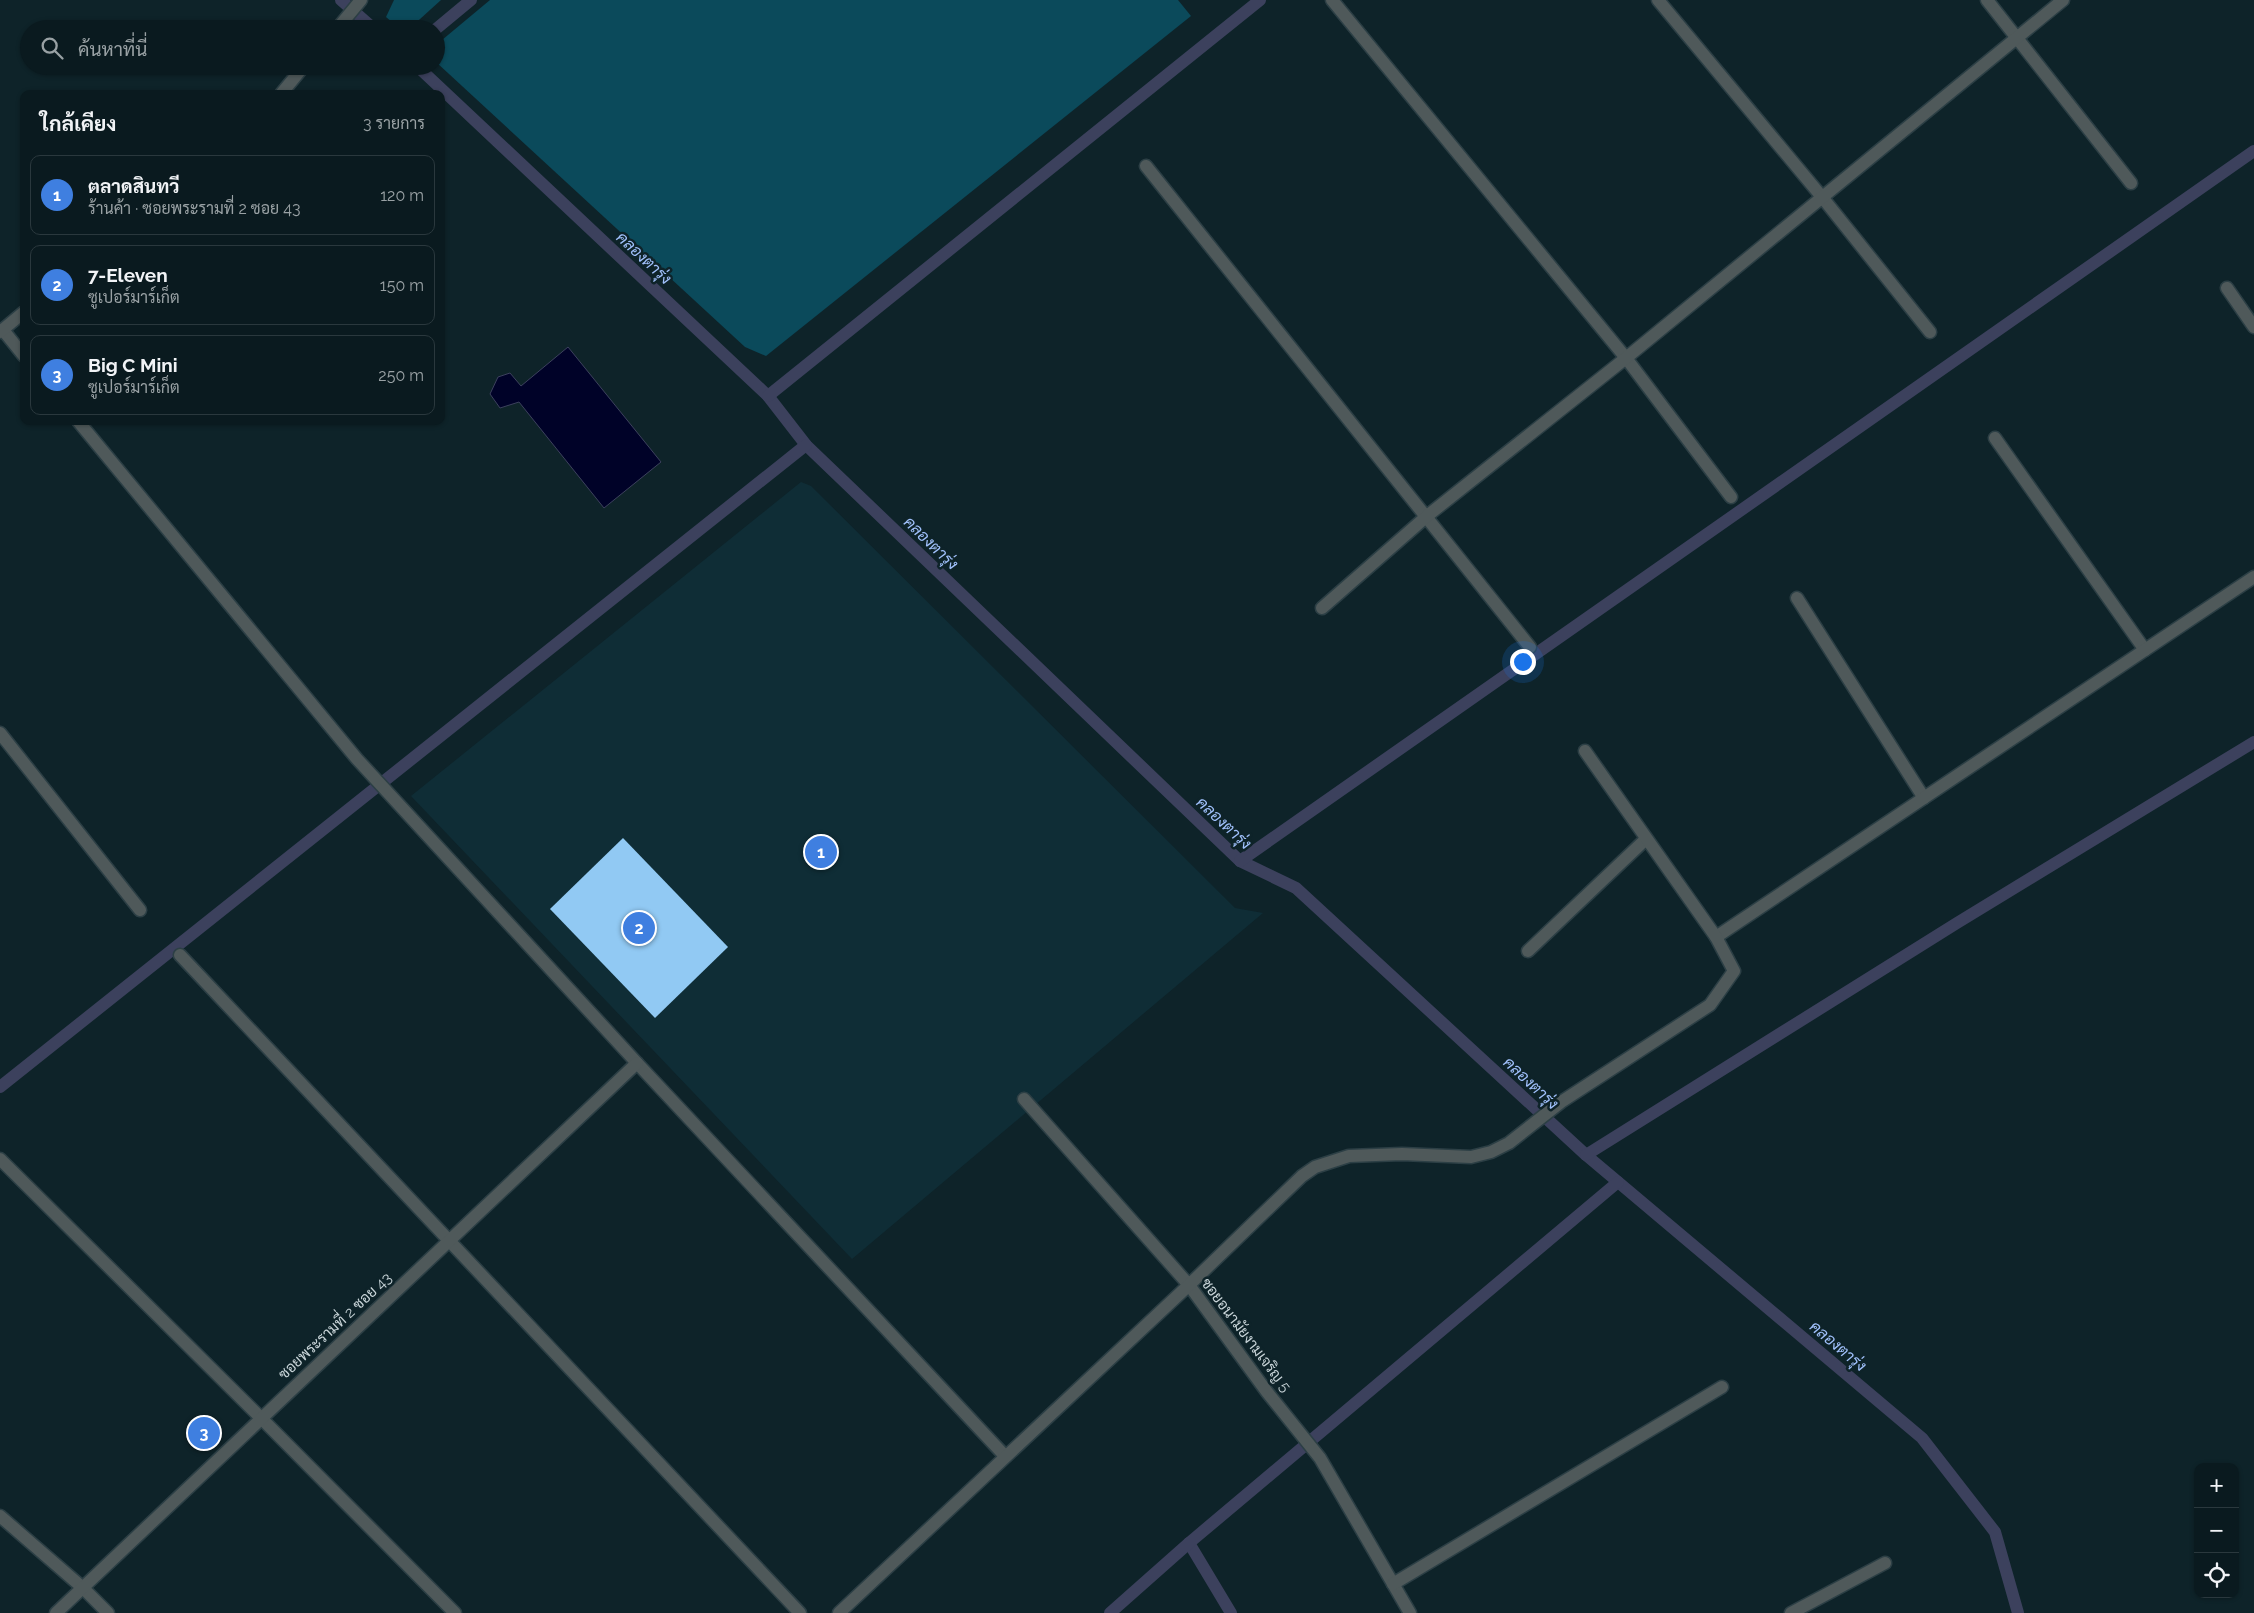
<!DOCTYPE html>
<html lang="th">
<head>
<meta charset="utf-8">
<style>
	body { margin:0; font-family:Raleway,Sarabun,sans-serif; background:#132328; color:#f1f3f6 }
	.controls { position:absolute; right:15px; bottom:15px; display:grid; overflow:hidden; border-radius:10px; box-shadow:0 1px 4px #0004 }
	.controls button { width:45px; height:45px; display:grid; place-items:center; padding:0; border:0; border-bottom:1px solid #2a383d; background:#0a1a1f; color:#f1f3f6; font:25px sans-serif }
	.you { position:absolute; left:1522px; top:661px; width:18px; height:18px; margin:-12px; border:4px solid #fff; border-radius:50%; background:#1a73e8; box-shadow:0 0 0 8px #1a73e833 }
	.badge { display:grid; place-items:center; width:32px; height:32px; border-radius:50%; background:#ee8cf8; color:#fff; font-size:16px; font-weight:700 }
	.pin { position:absolute; translate:-50% -50%; border:2px solid #fff; box-shadow:0 1px 5px #0006 }
	.list { margin:0; padding:0; list-style:none }
	h2 { display:flex; justify-content:space-between; align-items:center; height:65px; margin:0; padding:0 20px; font-size:21px }
	h2 small { font-size:16px; font-weight:400; color:#99a1a4 }
	.list li { display:grid; grid-template-columns:32px 1fr auto; gap:15px; align-items:center; box-sizing:border-box; height:80px; margin:0 10px 10px; padding:0 10px; border:1px solid #2a383d; border-radius:10px }
	.list b { display:block; font-size:19px; white-space:nowrap }
	.list p { margin:0; font-size:16px; white-space:nowrap; color:#99a1a4 }
	.list em { font-size:16px; font-style:normal; color:#99a1a4 }
	.icon { flex:none; width:28px; height:28px; fill:none; stroke:currentColor; stroke-width:2; stroke-linecap:round; stroke-linejoin:round }
	.map { position:relative; flex:none; width:2254px; height:1613px; overflow:hidden }
	.search { position:absolute; background:#0a1a1f; box-shadow:0 1px 4px #0004; left:20px; top:20px; width:425px; height:55px; display:flex; align-items:center; gap:12px; box-sizing:border-box; padding:0 18px; border-radius:28px; color:#99a1a4; font-size:19px }
	.panel { position:absolute; background:#0a1a1f; box-shadow:0 1px 4px #0004; left:20px; top:90px; width:425px; height:335px; border-radius:10px }
	.map>svg:first-child { display:block }
</style>
</head>
<body>
<div class="map">
<svg width="2254" height="1613" viewBox="0 0 2254 1613">
	<rect width="100%" height="100%" fill="#0e2329"/>
	<polygon fill="#0f2d36" points="801,482 811,486 1235,908 1263,913 852,1259 411,796"/>
	<g fill="#0b4a5b">
		<polygon points="394,0 441,0 409,29 400,29 386,17"/>
		<polygon points="490,0 1178,0 1191,16 766,356 745,347 436,62 436,45"/>
	</g>
	<polygon fill="#000228" stroke="#3c415d" points="568,347 661,462 604,508 519,402 500,408 490,394 498,377 510,373 521,386"/>
	<g fill="none" stroke-linecap="round" stroke-linejoin="round">
		<g stroke="#3c415d" stroke-width="12">
			<polyline points="341,0 374,29"/>
			<polyline points="436,29 471,0"/>
			<polyline points="417,66 768,396 806,445 1240,861 1296,888 1586,1155 1922,1438 1995,1532 2018,1613"/>
			<polyline points="768,396 1260,0"/>
			<polyline points="1240,861 2254,151"/>
			<polyline points="0,1087 806,445"/>
			<polyline points="1586,1155 1957,923 2254,742"/>
			<polyline points="1189,1543 1231,1613"/>
			<polyline points="1110,1613 1189,1543 1618,1182"/>
		</g>
	</g>
	<polygon fill="#91c9f3" points="623,838 728,947 655,1018 550,909"/>
	<g fill="none" stroke-linecap="round" stroke-linejoin="round">
		<g stroke="#2c3f45" stroke-width="15">
			<g id="minor">
				<polyline points="1332,0 1626,358 1731,497"/>
				<polyline points="1658,0 1822,197 1930,332"/>
				<polyline points="1987,0 2131,183"/>
				<polyline points="337,29 361,0"/>
				<polyline points="281,94 304,66"/>
				<polyline points="1146,166 1530,647"/>
				<polyline points="2227,288 2254,327"/>
				<polyline points="3,330 24,356"/>
				<polyline points="0,332 24,312"/>
				<polyline points="78,421 357,759 637,1063 1005,1456"/>
				<polyline points="1995,438 2145,650"/>
				<polyline points="1797,598 1924,798"/>
				<polyline points="1322,608 1427,516 1626,358 2063,0"/>
				<polyline points="0,733 140,910"/>
				<polyline points="1716,937 2254,577"/>
				<polyline points="1528,951 1646,839"/>
				<polyline points="180,955 800,1613"/>
				<polyline points="1024,1099 1189,1285 1267,1392 1320,1458 1410,1613"/>
				<polyline points="0,1159 261,1418 455,1613"/>
				<polyline points="0,1516 83,1588 108,1613"/>
				<polyline points="1393,1584 1722,1387"/>
				<polyline points="56,1613 637,1063"/>
				<polyline points="839,1613 1189,1285 1302,1176 1315,1167 1349,1156 1402,1154 1471,1157 1491,1152 1509,1143 1561,1102 1710,1005 1734,971 1716,937 1585,751"/>
				<polyline points="1791,1613 1885,1563"/>
			</g>
		</g>
		<use href="#minor" stroke="#4f595a" stroke-width="12"/>
	</g>
	<g text-anchor="middle" dominant-baseline="central" stroke-width="5" stroke-linejoin="round" paint-order="stroke">
		<g font-size="15" fill="#c8d4d8" stroke="#0e2329">
			<text transform="translate(335 1326) rotate(-43)">ซอยพระรามที่ 2 ซอย 43</text>
			<text transform="translate(1246 1335) rotate(53)">ซอยอนามัยงามเจริญ 5</text>
		</g>
		<g font-size="16" font-style="italic" fill="#a0c0fb" stroke="#0e2329">
			<text transform="translate(644 258) rotate(43)">คลองตารุ่ง</text>
			<text transform="translate(931 543) rotate(44)">คลองตารุ่ง</text>
			<text transform="translate(1224 823) rotate(43)">คลองตารุ่ง</text>
			<text transform="translate(1531 1083) rotate(43)">คลองตารุ่ง</text>
			<text transform="translate(1838 1346) rotate(40)">คลองตารุ่ง</text>
		</g>
	</g>
</svg>
<div class="controls">
<button>+</button>
<button>−</button>
<button><svg class="icon" aria-label="locate" viewBox="0 0 24 24"><circle cx="12" cy="12" r="6"/><path d="M12 2v4M12 18v4M2 12h4M18 12h4"/></svg></button>
</div>
<div class="you"></div>
<div class="pin badge" style="left:821px;top:852px;background:#3f7fe0">1</div>
<div class="pin badge" style="left:639px;top:928px;background:#3f7fe0">2</div>
<div class="pin badge" style="left:204px;top:1433px;background:#3f7fe0">3</div>
<div class="search"><svg class="icon" aria-label="search" viewBox="0 0 24 24"><circle cx="10" cy="10" r="6"/><path d="M15 15l6 6"/></svg>ค้นหาที่นี่</div>
<section class="panel">
<h2>ใกล้เคียง<small>3 รายการ</small></h2>
<ul class="list">
<li><span class="badge" style="background:#3f7fe0">1</span><div><b>ตลาดสินทวี</b><p>ร้านค้า · ซอยพระรามที่ 2 ซอย 43</p></div><em>120 m</em></li>
<li><span class="badge" style="background:#3f7fe0">2</span><div><b>7-Eleven</b><p>ซูเปอร์มาร์เก็ต</p></div><em>150 m</em></li>
<li><span class="badge" style="background:#3f7fe0">3</span><div><b>Big C Mini</b><p>ซูเปอร์มาร์เก็ต</p></div><em>250 m</em></li>
</ul>
</section>
</div>
</body>
</html>
